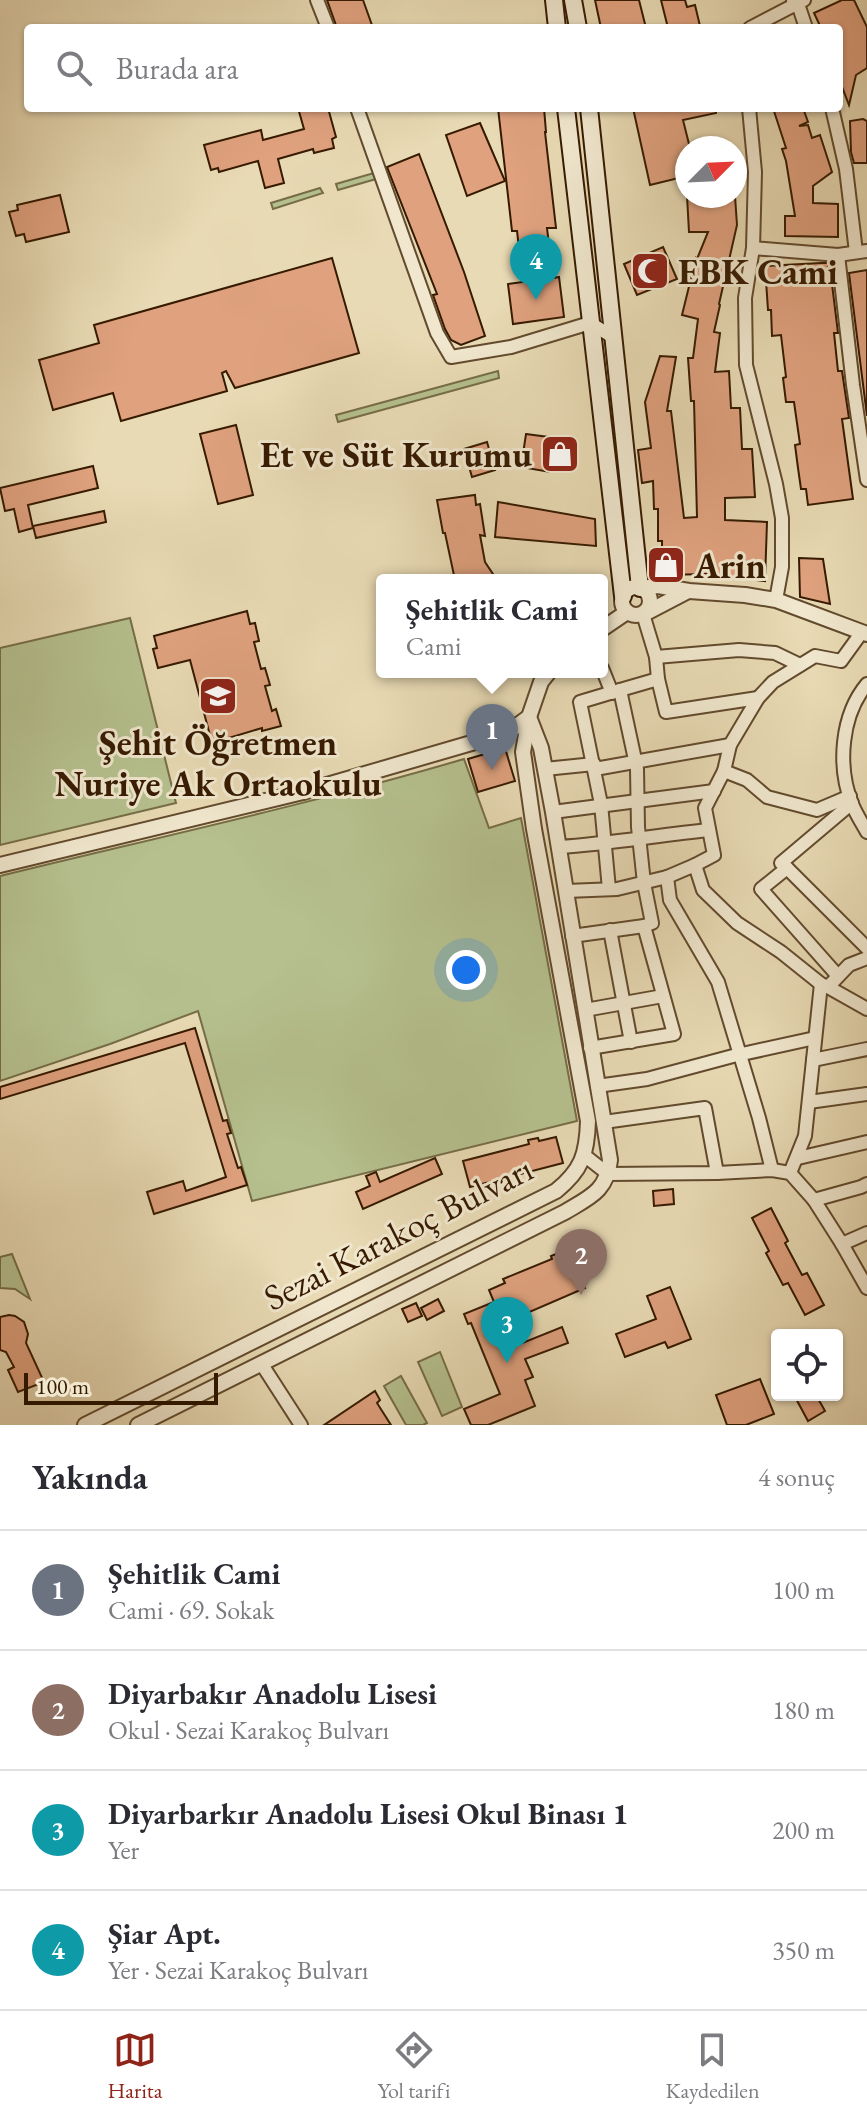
<!DOCTYPE html>
<html lang="tr">
<head>
<meta charset="utf-8">
<style>
	body { margin:0; font-family:"EB Garamond",serif; background:#f7f7f7; color:#2b2b33 }
	.controls { position:absolute; right:24px; bottom:24px; display:grid; overflow:hidden; border-radius:8px; box-shadow:0 2px 6px #0004 }
	.controls button { width:72px; height:72px; display:grid; place-items:center; padding:0; border:0; border-bottom:2px solid #e1e1e2; background:#fff; color:#2b2b33; font:40px sans-serif }
	.compass { position:absolute; left:675px; top:136px; width:72px; height:72px; border-radius:50%; background:#fff; box-shadow:0 2px 6px #0004; rotate:66deg }
	.scale { position:absolute; left:24px; bottom:20px; width:194px; box-sizing:border-box; padding-left:8px; border:4px solid #361a00; border-top:0; font-size:22px; line-height:28px; white-space:nowrap; color:#361a00; -webkit-text-stroke:6px #f0e7ce; paint-order:stroke }
	.you { position:absolute; left:466px; top:970px; width:28px; height:28px; margin:-20px; border:6px solid #fff; border-radius:50%; background:#1a73e8; box-shadow:0 0 0 12px #1a73e833 }
	.badge { display:grid; place-items:center; width:52px; height:52px; border-radius:50%; background:#8f2418; color:#fff; font-size:26px; font-weight:700 }
	.pin { position:absolute; translate:-50% -66px; filter:drop-shadow(0 2px 4px #0008) }
	.pin::after { content:''; position:absolute; top:42px; width:28px; height:24px; background:inherit; clip-path:polygon(0 0,100% 0,50% 100%) }
	.popup { position:absolute; left:376px; top:574px; width:232px; height:104px; box-sizing:border-box; display:grid; place-content:center; border-radius:8px; background:#fff; filter:drop-shadow(0 2px 6px #0005); font-size:26px; white-space:nowrap; color:#7c7c81 }
	.popup b { font-size:30px; color:#2b2b33 }
	.popup::after { content:''; position:absolute; left:50%; top:100%; margin-left:-16px; border:16px solid transparent; border-top-color:#fff }
	.list { margin:0; padding:0; list-style:none }
	h2 { display:flex; justify-content:space-between; align-items:center; height:104px; margin:0; padding:0 32px; font-size:34px }
	h2 small { font-size:26px; font-weight:400; color:#7c7c81 }
	.list li { display:grid; grid-template-columns:52px 1fr auto; gap:24px; align-items:center; box-sizing:border-box; height:120px; padding:0 32px; border-top:2px solid #e1e1e2 }
	.list b { display:block; font-size:30px; white-space:nowrap }
	.list p { margin:0; font-size:26px; white-space:nowrap; color:#7c7c81 }
	.list em { font-size:26px; font-style:normal; color:#7c7c81 }
	.icon { flex:none; width:44px; height:44px; fill:none; stroke:currentColor; stroke-width:2; stroke-linecap:round; stroke-linejoin:round }
	.map { position:relative; flex:none; width:867px; height:1425px; overflow:hidden }
	.search { position:absolute; background:#fff; box-shadow:0 2px 6px #0004; left:24px; right:24px; top:24px; height:88px; display:flex; align-items:center; gap:20px; box-sizing:border-box; padding:0 28px; border-radius:8px; color:#7c7c81; font-size:30px }
	.sheet { height:584px; background:#fff }
	nav { display:flex; justify-content:space-around; align-items:center; box-sizing:border-box; height:112px; border-top:2px solid #e1e1e2; background:#fff; font-size:22px; color:#7c7c81 }
	nav a { display:grid; justify-items:center; gap:4px }
	nav .on { color:#8f2418 }
	.map>svg:first-child { display:block }
</style>
</head>
<body>
<div class="map">
<svg width="867" height="1425" viewBox="0 0 867 1425">
	<rect width="100%" height="100%" fill="#e8dab4"/>
	<filter id="stains"><feTurbulence type="fractalNoise" baseFrequency=".0025" numOctaves="4"/><feColorMatrix values="0 0 0 0 .2 0 0 0 0 .09 0 0 0 0 .02 0 0 0 .5 -.17"/></filter>
	<radialGradient id="worn" r=".72"><stop offset=".6" stop-color="#630" stop-opacity="0"/><stop offset="1" stop-color="#630" stop-opacity=".3"/></radialGradient>
	<g fill="#b5c08e" stroke="#766d47" stroke-width="2">
		<polygon points="374,173 376,179 338,190 336,184"/>
		<polygon points="320,188 323,193 273,209 271,203"/>
		<polygon points="498,371 499,378 338,422 336,415"/>
		<polygon points="130,618 176,803 0,845 0,648"/>
		<path d="M464 759 489 828 521 818 577 1121 252 1201 198 1011 110 1044 0 1081V876C155 838 311 804 464 759Z"/>
		<polygon points="12,1254 30,1299 15,1289 0,1288 0,1257"/>
		<polygon points="440,1352 462,1407 442,1416 418,1362"/>
		<polygon points="401,1376 427,1423 423,1425 406,1425 384,1386"/>
	</g>
	<g fill="#dfa17e" stroke="#361a00" stroke-width="2">
		<polygon points="327,0 363,0 373,28 337,28"/>
		<polygon points="595,0 639,0 646,28 601,28"/>
		<polygon points="661,0 685,0 687,7 695,5 700,26 691,28 668,28"/>
		<polygon points="842,0 854,0 867,27 867,68 856,75 849,105 839,79 839,28 821,28 814,13"/>
		<polygon points="298,108 328,108 336,137 332,139 334,148 314,153 313,149 278,159 284,183 265,188 258,161 219,172 218,168 211,170 204,145 261,130 263,140 304,129"/>
		<polygon points="498,108 544,108 546,132 545,132 556,228 547,228 553,278 559,277 564,317 513,324 508,284 523,282 517,231 512,231"/>
		<polygon points="633,108 716,108 716,113 683,120 690,148 687,148 687,176 650,185"/>
		<polygon points="773,108 803,108 808,122 799,126 808,125 812,138 820,135 832,172 813,186 813,203 838,204 838,237 785,236 785,216 795,216 786,161 782,149 786,148"/>
		<polygon points="863,119 867,121 867,163 854,163 851,152 850,121"/>
		<polygon points="480,123 505,181 467,196 446,135"/>
		<polygon points="419,154 464,272 485,336 461,345 451,340 445,329 433,295 437,294 387,167"/>
		<polygon points="60,195 69,232 26,242 24,234 16,236 9,212 18,210 17,205"/>
		<polygon points="687,196 735,196 737,225 719,304 720,305 714,332 720,333 715,372 729,371 731,408 740,408 742,449 752,449 755,497 725,498 725,520 767,522 765,581 709,574 662,575 662,541 658,541 658,509 654,509 653,481 642,483 638,450 651,448 645,402 660,356 676,357 667,411 671,411 684,518 697,517 694,401 691,401 688,358 693,358 698,319 682,315 696,258 697,259 708,232 689,232"/>
		<polygon points="663,247 677,279 637,295 624,264"/>
		<polygon points="332,258 359,353 235,388 226,371 222,373 227,391 121,421 113,393 53,410 39,360 99,343 94,325"/>
		<polygon points="821,263 828,263 829,277 831,276 838,333 834,333 838,371 842,371 849,418 842,419 853,499 808,505 806,489 801,489 798,468 795,445 800,444 794,402 786,402 783,378 786,377 781,335 772,336 771,310 768,310 765,266"/>
		<polygon points="867,270 867,416 849,273"/>
		<polygon points="236,425 253,495 218,504 200,434"/>
		<polygon points="526,434 556,438 561,448 559,464 550,472 521,467"/>
		<polygon points="487,442 495,470 472,477 464,449"/>
		<polygon points="93,466 98,488 28,505 33,528 19,532 14,509 5,511 0,488"/>
		<polygon points="475,495 476,505 480,504 485,536 480,535 485,562 497,580 455,580 445,533 443,533 437,500"/>
		<polygon points="498,502 595,519 596,546 495,537"/>
		<polygon points="104,511 106,522 36,538 33,526"/>
		<polygon points="799,558 823,559 830,604 800,597"/>
		<polygon points="247,611 250,624 255,623 259,641 254,642 261,669 265,668 270,685 265,686 272,711 276,709 281,726 262,731 262,728 212,743 190,660 158,668 153,649 157,648 154,636"/>
		<polygon points="505,748 515,781 478,792 468,759"/>
		<polygon points="195,1028 223,1121 227,1120 231,1133 227,1134 238,1168 241,1167 247,1185 154,1214 147,1192 183,1181 186,1191 226,1177 185,1043 0,1099 0,1087"/>
		<polygon points="556,1137 563,1163 470,1187 463,1161 529,1144 528,1140 538,1138 539,1141"/>
		<polygon points="435,1158 442,1174 363,1209 356,1192 370,1186 366,1176 376,1172 380,1182"/>
		<polygon points="673,1189 674,1204 654,1206 653,1191"/>
		<polygon points="771,1208 788,1241 785,1243 802,1275 807,1273 824,1305 805,1315 788,1283 783,1285 766,1253 769,1251 752,1218"/>
		<polygon points="568,1249 585,1288 518,1317 513,1305 495,1313 510,1348 562,1327 568,1343 525,1359 533,1377 525,1380 535,1406 488,1425 471,1425 464,1409 500,1394 471,1323 468,1324 464,1314 494,1302 489,1290 505,1283 503,1279 552,1259 551,1256"/>
		<polygon points="670,1287 691,1339 668,1348 665,1342 625,1357 616,1334 656,1319 647,1296"/>
		<polygon points="438,1299 444,1311 427,1320 421,1308"/>
		<polygon points="416,1303 422,1316 408,1322 402,1309"/>
		<polygon points="9,1315 15,1316 24,1322 28,1334 26,1343 44,1382 18,1392 8,1370 14,1367 6,1352 0,1350 0,1317"/>
		<polygon points="760,1379 774,1414 746,1425 727,1425 716,1395"/>
		<polygon points="375,1391 380,1400 377,1403 391,1425 324,1425"/>
		<polygon points="794,1395 816,1395 825,1411 808,1421"/>
	</g>
	<g fill="none" stroke-linecap="round" stroke-linejoin="round">
		<g stroke="#624a2d" stroke-width="16">
			<g id="minor">
				<polyline points="317,0 328,28"/>
				<polyline points="793,0 798,4 806,28"/>
				<polyline points="750,28 804,0"/>
				<polyline points="357,108 437,333 451,357 511,347 590,323 613,337"/>
				<polyline points="749,108 755,172 753,248 745,298 746,365 776,484 782,518 782,567 776,600"/>
				<polyline points="832,108 846,169 856,252"/>
				<polyline points="753,248 838,255 867,251"/>
				<polyline points="838,255 853,385 867,480"/>
				<polyline points="862,632 841,661 815,656 773,682 758,698 730,745 724,771 705,808 714,855 695,865 703,890 737,923 781,952 821,984 828,987 849,965 867,958"/>
				<polyline points="656,657 739,650 775,653 800,665"/>
				<polyline points="602,668 612,693"/>
				<polyline points="658,679 666,712 758,698"/>
				<path d="M867 684C841 715 837 766 852 804 856 814 862 823 867 832"/>
				<polyline points="620,690 658,679 656,657 643,614"/>
				<polyline points="545,769 594,764"/>
				<polyline points="595,769 730,745"/>
				<polyline points="724,771 747,780 767,797 817,810 850,796"/>
				<polyline points="553,812 714,791"/>
				<path d="M559 847C609 844 659 835 709 830"/>
				<polyline points="695,865 667,877 670,900 718,982 759,1118 772,1170"/>
				<polyline points="787,868 867,948"/>
				<polyline points="609,889 601,804 580,702 620,690 637,769 638,827 644,883 652,923 644,926"/>
				<polyline points="566,891 617,889 667,877"/>
				<polyline points="610,930 631,1042"/>
				<polyline points="572,936 644,926 674,1034 590,1048"/>
				<polyline points="838,976 761,889 787,868 781,863 852,803"/>
				<polyline points="828,987 867,1009"/>
				<polyline points="585,1010 663,996"/>
				<polyline points="813,1060 867,1049"/>
				<polyline points="597,1086 647,1079 733,1056 815,1038"/>
				<polyline points="809,1102 867,1094"/>
				<polyline points="604,1122 705,1108 717,1173"/>
				<polyline points="584,1155 608,1174 717,1173 772,1170 790,1173 814,1200 842,1244 867,1288"/>
				<polyline points="798,1158 867,1142"/>
				<polyline points="790,1173 805,1136 821,984"/>
				<polyline points="814,1200 861,1187 867,1184"/>
				<polyline points="842,1244 867,1233"/>
				<polyline points="261,1363 301,1425"/>
			</g>
		</g>
		<g stroke="#624a2d" stroke-width="18">
			<g id="tertiary">
				<circle cx="636" cy="601" r="14"/>
				<polyline points="640,588 658,586 689,591 745,595 776,600 867,634"/>
				<polyline points="644,614 688,591"/>
				<polyline points="602,629 627,612"/>
				<path d="M0 865 303 792 499 735 514 728 529 717 541 748 553 812 610 1160C607 1191 590 1197 565 1212L138 1425"/>
				<path d="M85 1425 556 1191C582 1170 587 1154 588 1121L534 829 523 752 529 717 541 682 549 672"/>
			</g>
		</g>
		<g stroke="#361a00" stroke-width="20">
			<g id="secondary">
				<polyline points="554,0 557,28"/>
				<polyline points="573,0 578,28"/>
				<polyline points="566,108 623,596"/>
				<polyline points="589,108 640,588"/>
			</g>
		</g>
		<use href="#minor" stroke="#f0e7ce" stroke-width="12"/>
		<use href="#tertiary" stroke="#f0e7ce" stroke-width="14"/>
		<use href="#secondary" stroke="#f0e7ce" stroke-width="16"/>
	</g>
	<defs>
		<g id="mosque-square" transform="scale(2)"><rect x="-9" y="-9" width="18" height="18" rx="4" fill="#8f2418" stroke="#f0e7ce"/><path d="M3.5-4.9A6 6 0 1 0 3.5 4.9A5 5 0 1 1 3.5-4.9Z" fill="#fff"/></g>
		<g id="shop-square" transform="scale(2)"><rect x="-9" y="-9" width="18" height="18" rx="4" fill="#8f2418" stroke="#f0e7ce"/><path d="M-5-2.5h2.3a2.7 3.5 0 0 1 5.4 0H5L5.5 6h-11ZM-1.5-2.5h3a1.5 2.3 0 0 0-3 0Z" fill="#fff"/></g>
		<g id="school-square" transform="scale(2)"><rect x="-9" y="-9" width="18" height="18" rx="4" fill="#8f2418" stroke="#f0e7ce"/><path d="M0-5L7-2L0 1L-7-2ZM-4 1L0 2.5L4 1V4Q0 6-4 4Z" fill="#fff"/></g>
	</defs>
	<g fill-rule="evenodd">
		<use href="#mosque-square" x="650" y="271"/>
		<use href="#shop-square" x="560" y="454"/>
		<use href="#shop-square" x="666" y="565"/>
		<use href="#school-square" x="218" y="696"/>
	</g>
	<g text-anchor="middle" dominant-baseline="central" stroke-width="6" stroke-linejoin="round" paint-order="stroke">
		<g font-size="36" font-weight="bold" fill="#361a00" stroke="#f0e7ce" text-anchor="start">
			<text x="678" y="271">EBK Cami</text>
			<text x="532" y="454" text-anchor="end">Et ve Süt Kurumu</text>
			<text x="694" y="565">Arin</text>
			<text x="218" y="742" text-anchor="middle">Şehit Öğretmen<tspan x="218" dy="41">Nuriye Ak Ortaokulu</tspan></text>
		</g>
		<g font-size="36" fill="#361a00" stroke="#f0e7ce">
			<text transform="translate(398 1233) rotate(-27)">Sezai Karakoç Bulvarı</text>
		</g>
	</g>
	<rect width="100%" height="100%" filter="url(#stains)"/>
	<rect width="100%" height="100%" fill="url(#worn)"/>
</svg>
<div class="controls">
<button><svg class="icon" aria-label="locate" viewBox="0 0 24 24"><circle cx="12" cy="12" r="6"/><path d="M12 2v4M12 18v4M2 12h4M18 12h4"/></svg></button>
</div>
<svg class="compass" viewBox="-18 -18 36 36"><path d="M0-13l5 13h-10z" fill="#e53935"/><path d="M0 13l5-13h-10z" fill="#7c7c81"/></svg>
<div class="scale">100 m</div>
<div class="you"></div>
<div class="pin badge" style="left:492px;top:770px;background:#6b7280">1</div>
<div class="popup"><b>Şehitlik Cami</b>Cami</div>
<div class="pin badge" style="left:581px;top:1295px;background:#8d6e63">2</div>
<div class="pin badge" style="left:507px;top:1363px;background:#0f9aa8">3</div>
<div class="pin badge" style="left:536px;top:300px;background:#0f9aa8">4</div>
<div class="search"><svg class="icon" aria-label="search" viewBox="0 0 24 24"><circle cx="10" cy="10" r="6"/><path d="M15 15l6 6"/></svg>Burada ara</div>
</div>
<section class="sheet">
<h2>Yakında<small>4 sonuç</small></h2>
<ul class="list">
<li><span class="badge" style="background:#6b7280">1</span><div><b>Şehitlik Cami</b><p>Cami · 69. Sokak</p></div><em>100 m</em></li>
<li><span class="badge" style="background:#8d6e63">2</span><div><b>Diyarbakır Anadolu Lisesi</b><p>Okul · Sezai Karakoç Bulvarı</p></div><em>180 m</em></li>
<li><span class="badge" style="background:#0f9aa8">3</span><div><b>Diyarbarkır Anadolu Lisesi Okul Binası 1</b><p>Yer</p></div><em>200 m</em></li>
<li><span class="badge" style="background:#0f9aa8">4</span><div><b>Şiar Apt.</b><p>Yer · Sezai Karakoç Bulvarı</p></div><em>350 m</em></li>
</ul>
</section>
<nav>
<a class="on"><svg class="icon" aria-label="map" viewBox="0 0 24 24"><path d="M3 6l6-2 6 2 6-2v14l-6 2-6-2-6 2zM9 4v14M15 6v14"/></svg>Harita</a>
<a><svg class="icon" aria-label="directions" viewBox="0 0 24 24"><path d="M12 3l9 9-9 9-9-9zM9 14v-3h6M13 9l2 2-2 2"/></svg>Yol tarifi</a>
<a><svg class="icon" aria-label="saved" viewBox="0 0 24 24"><path d="M7 4h10v16l-5-4-5 4z"/></svg>Kaydedilen</a>
</nav>
</body>
</html>
